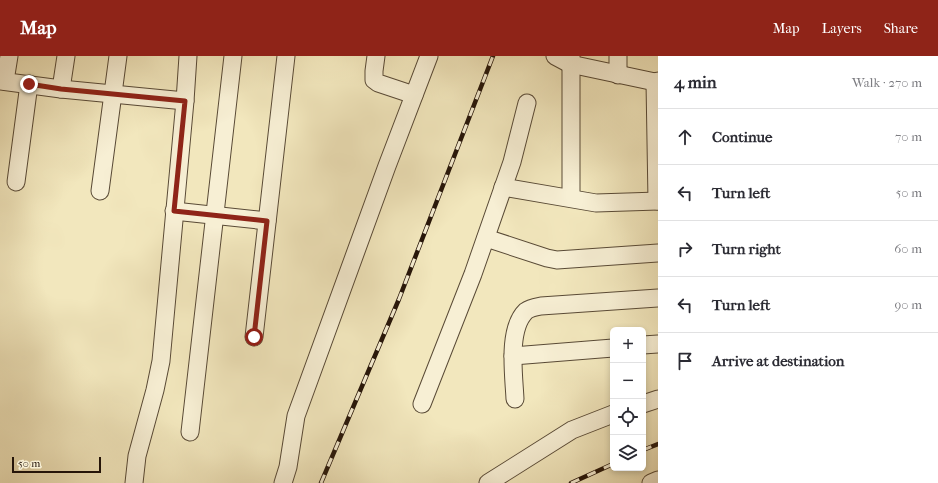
<!DOCTYPE html>
<html lang="en">
<head>
<meta charset="utf-8">
<style>
	body { margin:0; font-family:"IM FELL French Canon",serif; background:#f7f7f7; color:#2b2b33 }
	.controls { position:absolute; right:12px; bottom:12px; display:grid; overflow:hidden; border-radius:6px; box-shadow:0 2px 6px #0003 }
	.controls button { width:36px; height:36px; display:grid; place-items:center; padding:0; border:0; border-bottom:1px solid #e1e1e2; background:#fff; color:#2b2b33; font:20px sans-serif }
	.scale { position:absolute; left:12px; bottom:10px; width:89px; box-sizing:border-box; padding-left:4px; border:2px solid #261509; border-top:0; font-size:11px; line-height:14px; white-space:nowrap; color:#261509; -webkit-text-stroke:3px #f7efd4; paint-order:stroke }
	.stop { position:absolute; width:12px; height:12px; margin:-9px; border:3px solid #8f2418; border-radius:50%; background:#fff }
	.stop.end { background:#8f2418; border-color:#fff; box-shadow:0 1px 4px #0008 }
	.list { margin:0; padding:0; list-style:none }
	h2 { display:flex; justify-content:space-between; align-items:center; height:52px; margin:0; padding:0 16px; font-size:17px }
	h2 small { font-size:13px; font-weight:400; color:#7c7c81 }
	.list li { display:grid; grid-template-columns:26px 1fr auto; gap:12px; align-items:center; box-sizing:border-box; height:56px; padding:0 16px; border-top:1px solid #e1e1e2 }
	.list b { display:block; font-size:15px; white-space:nowrap }
	.list em { font-size:13px; font-style:normal; color:#7c7c81 }
	.icon { flex:none; width:22px; height:22px; fill:none; stroke:currentColor; stroke-width:2; stroke-linecap:round; stroke-linejoin:round }
	.map { position:relative; flex:none; width:658px; height:427px; overflow:hidden }
	header { display:flex; align-items:center; gap:24px; box-sizing:border-box; height:56px; padding:0 20px; background:#8f2418; color:#fff }
	header strong { font-size:19px }
	nav { display:flex; gap:22px; margin-inline-start:auto; font-size:14px }
	main { display:flex }
	aside { flex:1; background:#fff }
	.map>svg:first-child { display:block }
</style>
</head>
<body>
<header>
<strong>Map</strong>
<nav><a>Map</a><a>Layers</a><a>Share</a></nav>
</header>
<main>
<div class="map">
<svg width="658" height="427" viewBox="0 0 658 427">
	<rect width="100%" height="100%" fill="#f2e7bd"/>
	<filter id="stains"><feTurbulence type="fractalNoise" baseFrequency=".005" numOctaves="4"/><feColorMatrix values="0 0 0 0 .2 0 0 0 0 .09 0 0 0 0 .02 0 0 0 .5 -.17"/></filter>
	<radialGradient id="worn" r=".72"><stop offset=".6" stop-color="#630" stop-opacity="0"/><stop offset="1" stop-color="#630" stop-opacity=".3"/></radialGradient>
	<g fill="none" stroke-linecap="round" stroke-linejoin="round">
		<g stroke="#594a36" stroke-width="19">
			<g id="minor">
				<polyline points="376,0 374,15 374,24 378,27 414,39"/>
				<polyline points="555,0 570,8 655,26"/>
				<polyline points="618,0 618,19"/>
				<polyline points="0,25 61,33 185,45"/>
				<polyline points="5,25 9,0"/>
				<polyline points="61,33 66,0"/>
				<polyline points="16,126 29,28"/>
				<polyline points="503,131 596,147 658,145"/>
				<polyline points="100,135 118,0"/>
				<polyline points="571,142 571,0"/>
				<polyline points="657,145 655,26 658,25"/>
				<polyline points="174,155 267,165"/>
				<polyline points="486,182 547,202 557,204 658,197"/>
				<polyline points="254,281 286,0"/>
				<polyline points="643,289 658,288"/>
				<polyline points="513,300 613,292"/>
				<path d="M515 343C514 320 507 273 526 255 530 252 536 251 541 250L658 242"/>
				<polyline points="422,348 473,218 512,106 527,47"/>
				<polyline points="643,348 658,343"/>
				<polyline points="190,376 233,0"/>
				<polyline points="134,427 137,400 155,334 161,305 185,45 188,0"/>
				<polyline points="283,427 288,411 296,360 387,110 429,0"/>
				<polyline points="488,427 572,374 613,358"/>
				<polyline points="651,427 658,424"/>
			</g>
		</g>
		<use href="#minor" stroke="#f7efd4" stroke-width="17"/>
		<g stroke="#261509" stroke-width="4.5">
			<g id="rail">
				<polyline points="643,394 658,388"/>
				<polyline points="321,427 399,243 493,0"/>
				<polyline points="571,427 613,408"/>
			</g>
		</g>
		<use href="#rail" stroke="#f7efd4" stroke-width="3" stroke-dasharray="9" stroke-linecap="butt"/>
	</g>
	<g fill="none" stroke-linecap="round" stroke-linejoin="round">
		<polyline stroke="#8f2418" stroke-width="5" points="29,28 61,33 185,45 174,155 267,165 254,281"/>
	</g>
	<rect width="100%" height="100%" filter="url(#stains)"/>
	<rect width="100%" height="100%" fill="url(#worn)"/>
</svg>
<div class="controls">
<button>+</button>
<button>−</button>
<button><svg class="icon" aria-label="locate" viewBox="0 0 24 24"><circle cx="12" cy="12" r="6"/><path d="M12 2v4M12 18v4M2 12h4M18 12h4"/></svg></button>
<button><svg class="icon" aria-label="layers" viewBox="0 0 24 24"><path d="M12 4l9 5-9 5-9-5zM3 14l9 5 9-5"/></svg></button>
</div>
<div class="scale">50 m</div>
<div class="stop" style="left:254px;top:281px"></div>
<div class="stop end" style="left:29px;top:28px"></div>
</div>
<aside>
<h2>4 min<small>Walk · 270 m</small></h2>
<ul class="list">
<li><svg class="icon" aria-label="ahead" viewBox="0 0 24 24"><path d="M12 20V5M6 11l6-6 6 6"/></svg><div><b>Continue</b></div><em>70 m</em></li>
<li><svg class="icon" aria-label="left" viewBox="0 0 24 24"><path d="M17 20v-9H6M10 6l-5 5 5 5"/></svg><div><b>Turn left</b></div><em>50 m</em></li>
<li><svg class="icon" aria-label="right" viewBox="0 0 24 24"><path d="M7 20v-9h11M14 6l5 5-5 5"/></svg><div><b>Turn right</b></div><em>60 m</em></li>
<li><svg class="icon" aria-label="left" viewBox="0 0 24 24"><path d="M17 20v-9H6M10 6l-5 5 5 5"/></svg><div><b>Turn left</b></div><em>90 m</em></li>
<li><svg class="icon" aria-label="arrive" viewBox="0 0 24 24"><path d="M6 21V4h12l-3 4 3 4H6"/></svg><div><b>Arrive at destination</b></div></li>
</ul>
</aside>
</main>
</body>
</html>
